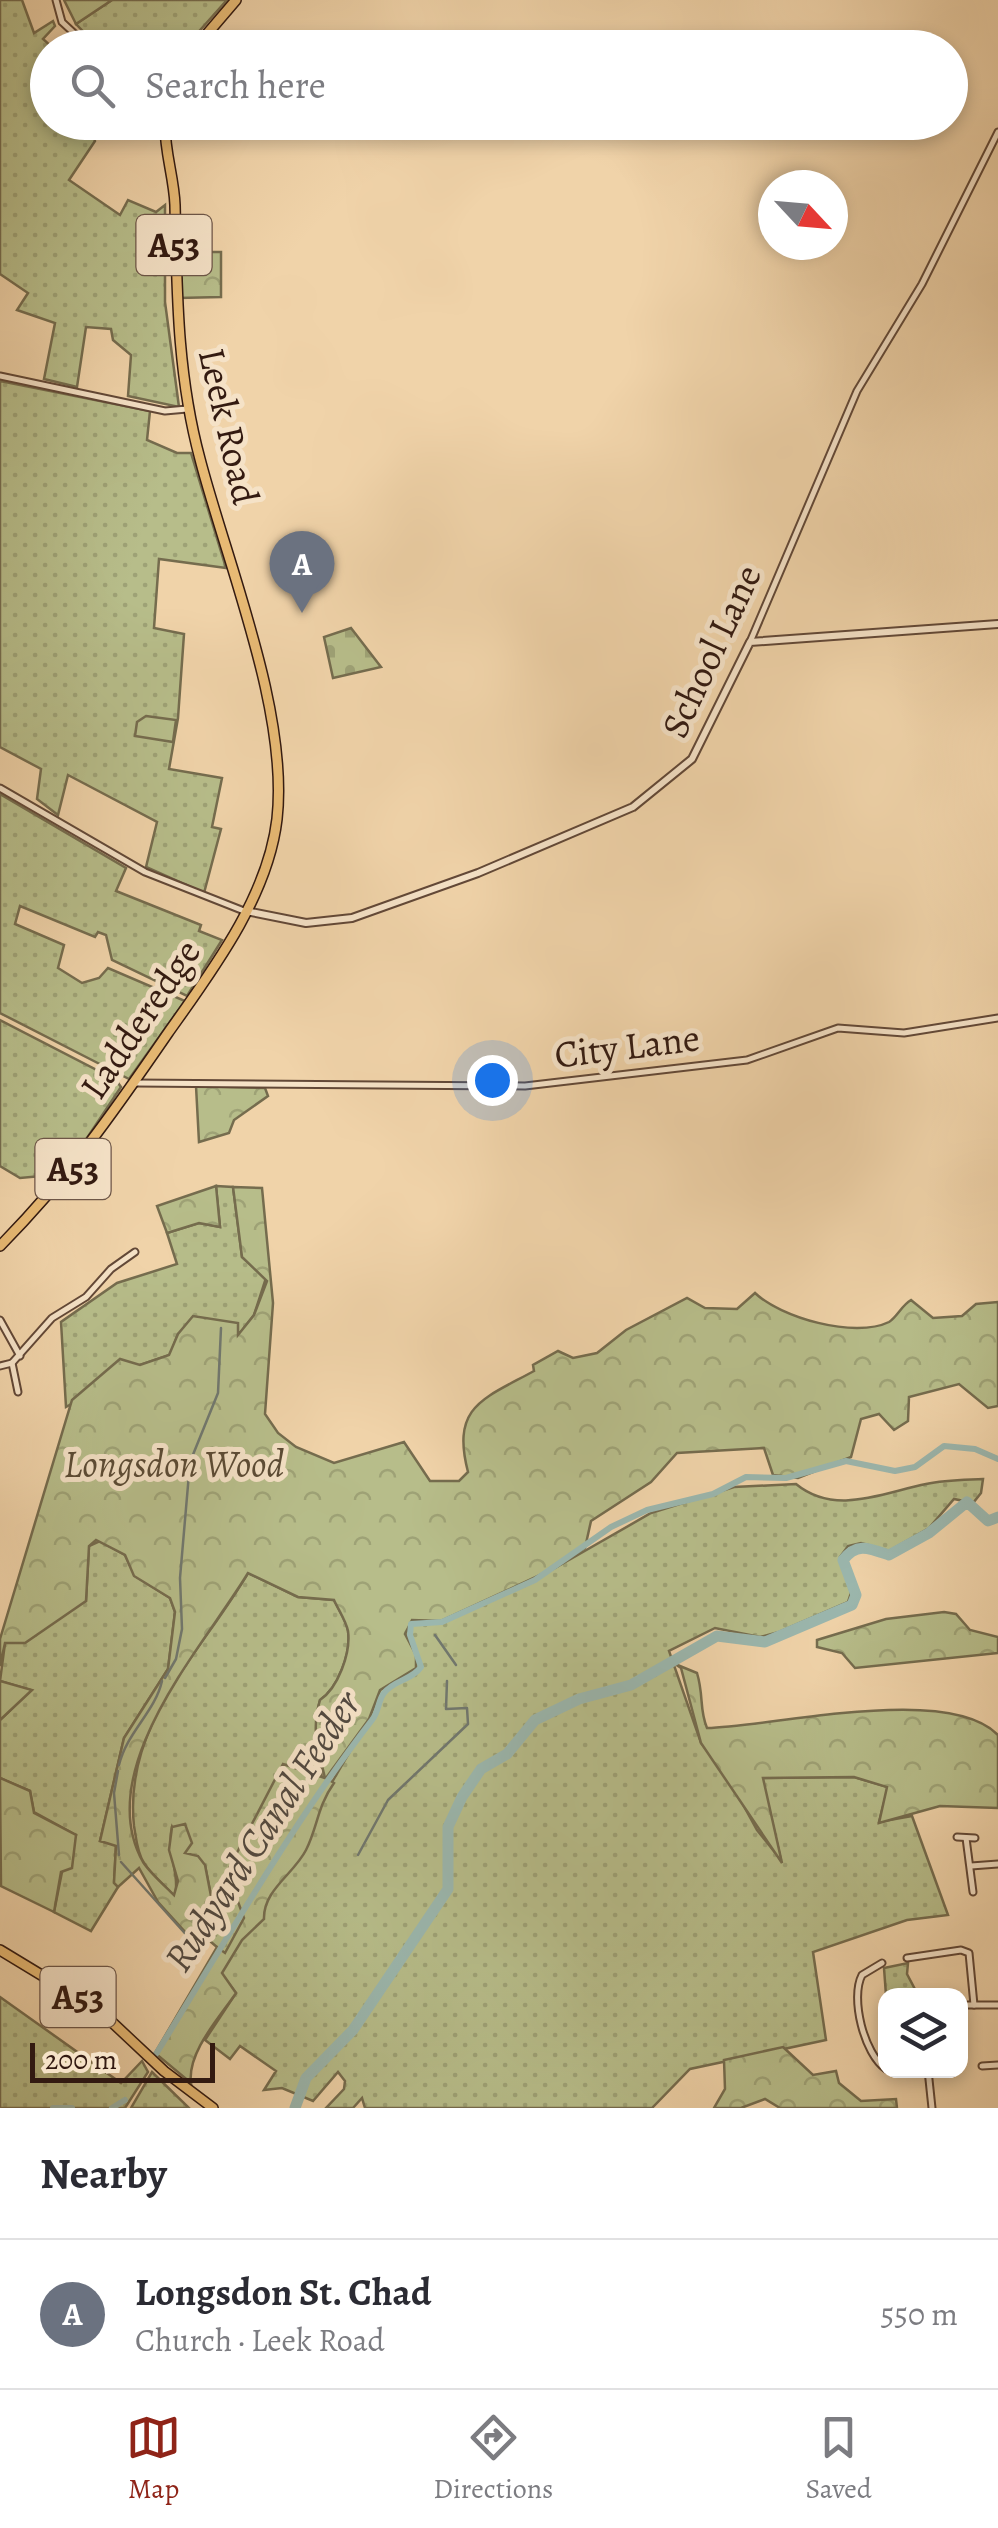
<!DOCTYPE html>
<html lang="en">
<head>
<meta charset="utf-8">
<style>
	body { margin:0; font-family:Alegreya,serif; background:#f7f7f7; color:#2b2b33 }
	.controls { position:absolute; right:30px; bottom:30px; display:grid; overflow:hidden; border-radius:20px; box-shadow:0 5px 15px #0003 }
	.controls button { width:90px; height:90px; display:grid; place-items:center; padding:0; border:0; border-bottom:2px solid #e1e1e2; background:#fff; color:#2b2b33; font:50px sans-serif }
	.compass { position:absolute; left:758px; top:170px; width:90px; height:90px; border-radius:50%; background:#fff; box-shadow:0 5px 15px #0003; rotate:116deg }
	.scale { position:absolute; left:30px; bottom:25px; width:185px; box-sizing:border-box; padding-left:10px; border:5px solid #331a11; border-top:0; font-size:28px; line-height:35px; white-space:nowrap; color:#331a11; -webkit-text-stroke:8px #f5e2c7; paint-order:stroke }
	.you { position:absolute; left:492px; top:1080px; width:35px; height:35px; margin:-25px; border:8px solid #fff; border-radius:50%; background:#1a73e8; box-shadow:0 0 0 15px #1a73e833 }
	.badge { display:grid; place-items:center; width:65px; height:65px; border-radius:50%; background:#8f2418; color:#fff; font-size:32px; font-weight:700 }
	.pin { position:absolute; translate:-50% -82px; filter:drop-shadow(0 2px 5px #0008) }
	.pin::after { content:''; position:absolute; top:52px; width:35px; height:30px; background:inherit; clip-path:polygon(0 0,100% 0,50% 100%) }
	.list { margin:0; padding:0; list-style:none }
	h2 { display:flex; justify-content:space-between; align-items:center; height:130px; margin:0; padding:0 40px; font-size:42px }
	h2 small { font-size:32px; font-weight:400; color:#7c7c81 }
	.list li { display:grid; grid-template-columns:65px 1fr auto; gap:30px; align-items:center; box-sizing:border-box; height:150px; padding:0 40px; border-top:2px solid #e1e1e2 }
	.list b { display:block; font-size:38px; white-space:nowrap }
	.list p { margin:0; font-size:32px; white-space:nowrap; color:#7c7c81 }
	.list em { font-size:32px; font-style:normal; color:#7c7c81 }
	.icon { flex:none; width:55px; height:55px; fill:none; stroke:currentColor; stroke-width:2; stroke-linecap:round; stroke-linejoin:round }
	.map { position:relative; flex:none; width:998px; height:2108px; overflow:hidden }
	.search { position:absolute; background:#fff; box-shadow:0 5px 15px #0003; left:30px; right:30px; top:30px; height:110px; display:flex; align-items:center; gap:25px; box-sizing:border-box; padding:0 35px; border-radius:55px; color:#7c7c81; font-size:38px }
	.sheet { height:280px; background:#fff }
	nav { display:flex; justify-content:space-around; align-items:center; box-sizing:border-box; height:140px; border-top:2px solid #e1e1e2; background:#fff; font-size:28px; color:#7c7c81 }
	nav a { display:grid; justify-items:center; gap:5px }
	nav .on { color:#8f2418 }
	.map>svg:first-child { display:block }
</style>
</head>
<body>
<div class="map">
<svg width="998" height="2108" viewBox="0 0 998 2108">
	<defs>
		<pattern id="grass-dots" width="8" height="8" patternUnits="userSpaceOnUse" patternTransform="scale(2.5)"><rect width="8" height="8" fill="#b7bd8a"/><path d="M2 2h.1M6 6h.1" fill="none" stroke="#9ea276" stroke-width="1.8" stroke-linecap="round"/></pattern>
		<pattern id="forest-crowns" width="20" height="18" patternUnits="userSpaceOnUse" patternTransform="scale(2.5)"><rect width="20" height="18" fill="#b7bd8a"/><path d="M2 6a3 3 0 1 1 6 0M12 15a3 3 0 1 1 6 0" fill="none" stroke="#9ea276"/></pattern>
		<pattern id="cemetery-stones" width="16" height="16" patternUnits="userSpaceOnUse" patternTransform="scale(2.5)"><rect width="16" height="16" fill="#b7bd8a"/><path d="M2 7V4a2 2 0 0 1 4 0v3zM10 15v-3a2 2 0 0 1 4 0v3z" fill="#9ea276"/></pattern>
	</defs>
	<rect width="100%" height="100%" fill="#f0d3a9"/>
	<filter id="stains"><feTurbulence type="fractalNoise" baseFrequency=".002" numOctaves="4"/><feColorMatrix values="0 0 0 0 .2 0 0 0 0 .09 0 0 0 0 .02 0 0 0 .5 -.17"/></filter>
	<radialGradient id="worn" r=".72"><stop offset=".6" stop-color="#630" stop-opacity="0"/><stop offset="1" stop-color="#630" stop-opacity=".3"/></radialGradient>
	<g fill="url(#grass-dots)" stroke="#756c4e" stroke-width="2.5">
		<polygon points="0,0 22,0 34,33 53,21 55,26 43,39 52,47 48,48 48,122 89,123 95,141 69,180 120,215 128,200 156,212 165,205 165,302 179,407 128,396 131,355 113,340 111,329 86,327 77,387 44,379 55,323 17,310 28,293 0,274"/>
		<polygon points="112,0 227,0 185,47 98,47 76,24"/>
		<polygon points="0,381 150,411 147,440 177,453 191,453 226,568 159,559 154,628 184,634 178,718 169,769 222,778 212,827 221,829 204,893 146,867 157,822 68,775 58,815 37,799 41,769 0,747"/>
		<polygon points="0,794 126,868 116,891 201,925 199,931 222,940 187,996 112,960 106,935 98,932 95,937 20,906 15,924 64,945 58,968 82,983 99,978 108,968 185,1001 129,1079 0,1013"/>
		<polygon points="0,1020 116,1080 121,1087 63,1174 20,1178 0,1166"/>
		<polygon points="216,1186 233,1187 242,1257 266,1278 254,1315 237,1337 178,1334 170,1355 140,1365 66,1407 61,1322 117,1283 177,1264 167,1233 199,1223 220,1227"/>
		<path d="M983 1479 981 1493 973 1503 954 1499 929 1528 889 1551 861 1543 848 1546 840 1557 851 1593 848 1602 779 1632 760 1637 715 1628 669 1651 701 1743 729 1779 757 1830 781 1860 762 1778 854 1777 888 1787 879 1822 912 1816 948 1915 907 1920 813 1952 826 2040 690 2069 652 2108H365L362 2098 353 2108H326L344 2089 345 2081 338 2072 313 2101 282 2088 264 2090 276 2071 240 2046 230 2059 205 2040 236 1993 217 1968 224 1953 204 1936 216 1922 205 1865 185 1854 172 1827C166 1852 180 1872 175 1897 165 1886 151 1875 144 1863 137 1853 136 1837 134 1826 123 1724 201 1653 248 1573L298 1597 334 1600C338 1609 347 1621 348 1631 351 1653 338 1688 320 1700 308 1743 330 1764 318 1806L369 1719 380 1690 416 1668V1654L405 1634 412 1619 442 1621 555 1568 651 1513 734 1487 796 1484C835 1516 882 1493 926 1484 945 1480 964 1480 983 1479Z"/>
		<polygon points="100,1541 125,1555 135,1576 170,1598 175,1612 168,1669 124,1738 100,1841 116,1845 114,1882 118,1887 91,1931 54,1912 62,1872 76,1835 34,1812 30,1791 0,1778 0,1720 31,1690 0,1681 5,1643 86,1601 89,1546"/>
		<polygon points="908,1963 907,1974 918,1995 886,1995 884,1968"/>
		<polygon points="0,1997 121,2083 142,2061 148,2072 125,2108 0,2108"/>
		<polygon points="152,2072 189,2108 131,2108"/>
	</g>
	<g fill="url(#forest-crowns)" stroke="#756c4e" stroke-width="2.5">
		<polygon points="64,0 112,0 76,24"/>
		<polygon points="178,252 221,252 221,297 178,298"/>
		<polygon points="196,1086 265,1088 268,1096 234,1120 229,1133 199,1142"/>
		<polygon points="216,1186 220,1227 199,1223 167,1233 157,1206"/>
		<path d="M233 1187 262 1188 273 1303 265 1414 278 1433 296 1447 334 1463 404 1442 430 1481H459L468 1472C451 1406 483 1399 534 1371L533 1365 558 1351 573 1358 597 1353 626 1330 687 1298 705 1308 737 1309 755 1293C780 1317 854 1339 889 1322 897 1317 902 1305 911 1300L933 1318 962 1316 976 1304 998 1302V1406L988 1408 959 1384 909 1397 908 1421 894 1430 879 1414 861 1419 851 1457 798 1478 773 1475 764 1448 677 1453 651 1482 591 1521 585 1548 555 1568 441 1621 412 1620 405 1634 416 1655V1668L380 1690 369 1719 326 1778 334 1783C317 1807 318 1826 306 1850 294 1874 263 1890 264 1919L242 1940 222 1973 236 1993C220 2017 187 2052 191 2083L155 2053 217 1947 225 1953 244 1918 227 1872 283 1764 325 1778C318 1749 311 1730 320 1700 338 1688 351 1653 348 1631 346 1621 338 1609 334 1600L298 1597 248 1573C204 1646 91 1769 143 1862 150 1873 165 1886 174 1895L178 1881 169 1850 172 1827 185 1824 192 1843 185 1853 198 1856 205 1865 216 1922 197 1945 158 1902 139 1868 118 1887 114 1883 116 1846 100 1841 124 1738 168 1669 175 1612 170 1598 134 1576 125 1555 96 1540 89 1546 86 1601 25 1643H5L0 1666V1639L72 1400 120 1359 140 1365 169 1355 178 1334 193 1316 238 1323V1335L254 1315 267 1281 242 1257Z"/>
		<polygon points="944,1612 956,1614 970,1630 998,1637 998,1653 855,1668 842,1653 817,1647 817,1640 886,1619"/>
		<path d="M675 1664 697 1673C704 1696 699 1709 707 1728 776 1726 948 1684 998 1735V1808L940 1806 879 1823 887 1787 854 1777 763 1778 782 1863 701 1743 681 1668Z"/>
		<polygon points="0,1681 32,1690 0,1720"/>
		<polygon points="0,1778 30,1791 34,1813 76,1835 72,1868 61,1872 54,1912 1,1886"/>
		<polygon points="783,2047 813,2075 836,2071 839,2083 861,2101 896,2099 897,2108 780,2108 765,2099 741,2108 714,2108 725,2089 724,2060"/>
	</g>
	<polygon fill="url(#cemetery-stones)" stroke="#756c4e" stroke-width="2.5" points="351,628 381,667 333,678 324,637"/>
	<polygon fill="#b7bd8a" stroke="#756c4e" stroke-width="2.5" points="146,716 176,720 173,742 135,736 137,722"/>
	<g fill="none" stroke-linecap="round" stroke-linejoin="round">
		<g stroke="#71786f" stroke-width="2.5">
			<polyline points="435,1635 456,1665"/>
			<polyline points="165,1678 176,1659 182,1629 180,1578 190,1462 218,1393 221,1328"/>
			<path d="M119 1765C127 1732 155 1712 162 1681"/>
			<polyline points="118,1771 114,1793 119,1855"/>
			<polyline points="358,1855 388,1800 468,1724 467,1708 446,1709 447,1681"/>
			<polyline points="121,1862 199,1949"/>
		</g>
		<g stroke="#9bb7ae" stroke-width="6">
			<path d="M156 2054C226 1941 291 1825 372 1720 379 1712 378 1700 384 1693 394 1680 412 1680 421 1667L410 1635 411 1624 442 1622 535 1580 611 1527 647 1510 713 1494 746 1477 786 1478 846 1461 895 1471 915 1467 944 1446 975 1449 998 1459"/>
			<polyline points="53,2108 72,2108"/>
			<polyline points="112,2108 125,2100"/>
		</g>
		<path stroke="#9bb7ae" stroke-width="11" d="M295 2108 306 2078 353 2030 448 1889V1827L462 1797 481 1769 507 1754 535 1720 579 1699 631 1685 717 1636 765 1642 852 1605 856 1595 843 1560C857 1542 869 1548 889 1555L929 1533 967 1502 988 1521 998 1517"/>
		<g stroke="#624837" stroke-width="9">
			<g id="minor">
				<polyline points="56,0 62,22 90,48"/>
				<polyline points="153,122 165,129"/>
				<polyline points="0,376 165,411 187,409"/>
				<polyline points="750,642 857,391 922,284 998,132"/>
				<polyline points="0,788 145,872 244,911"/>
				<polyline points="135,1083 525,1086 747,1060 838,1028 904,1033 998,1018"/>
				<polyline points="0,1320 20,1356"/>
				<polyline points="12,1363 18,1392"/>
				<polyline points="0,1366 12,1363 52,1318 86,1297 111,1269 135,1252"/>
				<polyline points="957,1837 975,1838"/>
				<polyline points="966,1838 973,1892"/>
				<polyline points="971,1866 998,1864"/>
				<polyline points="907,1958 961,1950 969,1953 974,2005"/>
				<path d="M882 1963 862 1975C850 1998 864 2054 886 2069"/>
				<polyline points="960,2005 998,2005"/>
				<polyline points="982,2066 998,2065"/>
				<polyline points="892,2070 929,2071"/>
				<polyline points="928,2070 932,2108"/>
			</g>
		</g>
		<g stroke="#624837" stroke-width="10">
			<polyline id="tertiary" points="246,911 306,923 352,918 478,873 633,807 692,759 750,642 998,624"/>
		</g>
		<g stroke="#331a11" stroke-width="12">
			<g id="trunk">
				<polyline points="195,48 236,0"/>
				<path d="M0 1246C69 1176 113 1113 168 1033 212 971 268 897 277 819 289 712 227 563 200 459 177 374 177 292 175 205 174 177 164 150 165 122"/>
				<polyline points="0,1950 99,2010 164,2071 213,2108"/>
			</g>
		</g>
		<use href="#minor" stroke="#f5e2c7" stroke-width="5"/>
		<use href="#tertiary" stroke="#f5e2c7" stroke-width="6"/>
		<use href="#trunk" stroke="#e8ba74" stroke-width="9"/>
	</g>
	<g text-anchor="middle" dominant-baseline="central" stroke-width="10" stroke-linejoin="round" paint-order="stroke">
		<g fill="#f5e2c7" stroke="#6d5648" stroke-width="2.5">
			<rect x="136.5" y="215" width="75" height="60" rx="8"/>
			<rect x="35.5" y="1139" width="75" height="60" rx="8"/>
			<rect x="40.5" y="1967" width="75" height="60" rx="8"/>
		</g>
		<g font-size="35" font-weight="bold" fill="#331a11">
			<text x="174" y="245">A53</text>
			<text x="73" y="1169">A53</text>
			<text x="78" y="1997">A53</text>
		</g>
		<g font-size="38" fill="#331a11" stroke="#f5e2c7">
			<text transform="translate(229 426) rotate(77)">Leek Road</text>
			<text transform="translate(711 651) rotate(-65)">School Lane</text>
			<text transform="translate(140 1019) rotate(-56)">Ladderedge</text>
			<text transform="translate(627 1046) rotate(-7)">City Lane</text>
		</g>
		<g font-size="38" font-style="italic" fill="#5b4b35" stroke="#f5e2c7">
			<text x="174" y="1464">Longsdon Wood</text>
		</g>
		<g font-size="40" font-style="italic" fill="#524940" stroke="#f5e2c7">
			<text transform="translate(262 1831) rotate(-57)">Rudyard Canal Feeder</text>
		</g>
	</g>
	<rect width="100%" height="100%" filter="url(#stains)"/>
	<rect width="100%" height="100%" fill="url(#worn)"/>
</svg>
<div class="controls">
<button><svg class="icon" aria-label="layers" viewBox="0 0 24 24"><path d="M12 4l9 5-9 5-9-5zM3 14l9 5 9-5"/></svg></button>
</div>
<svg class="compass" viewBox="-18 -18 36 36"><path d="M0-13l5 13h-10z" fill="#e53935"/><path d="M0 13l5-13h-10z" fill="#7c7c81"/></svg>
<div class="scale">200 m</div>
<div class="you"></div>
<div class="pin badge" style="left:302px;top:613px;background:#6b7280">A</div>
<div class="search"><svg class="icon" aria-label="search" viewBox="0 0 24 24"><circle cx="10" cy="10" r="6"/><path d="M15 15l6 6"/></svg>Search here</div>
</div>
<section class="sheet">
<h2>Nearby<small></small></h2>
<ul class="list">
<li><span class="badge" style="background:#6b7280">A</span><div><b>Longsdon St. Chad</b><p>Church · Leek Road</p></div><em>550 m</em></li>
</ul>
</section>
<nav>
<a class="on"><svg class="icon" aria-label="map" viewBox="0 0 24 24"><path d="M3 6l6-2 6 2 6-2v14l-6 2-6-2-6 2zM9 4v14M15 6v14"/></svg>Map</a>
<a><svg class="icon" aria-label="directions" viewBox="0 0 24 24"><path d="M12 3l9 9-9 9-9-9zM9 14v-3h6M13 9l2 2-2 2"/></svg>Directions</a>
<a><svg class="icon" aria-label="saved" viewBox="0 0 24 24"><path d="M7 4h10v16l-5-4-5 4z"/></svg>Saved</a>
</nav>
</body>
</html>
